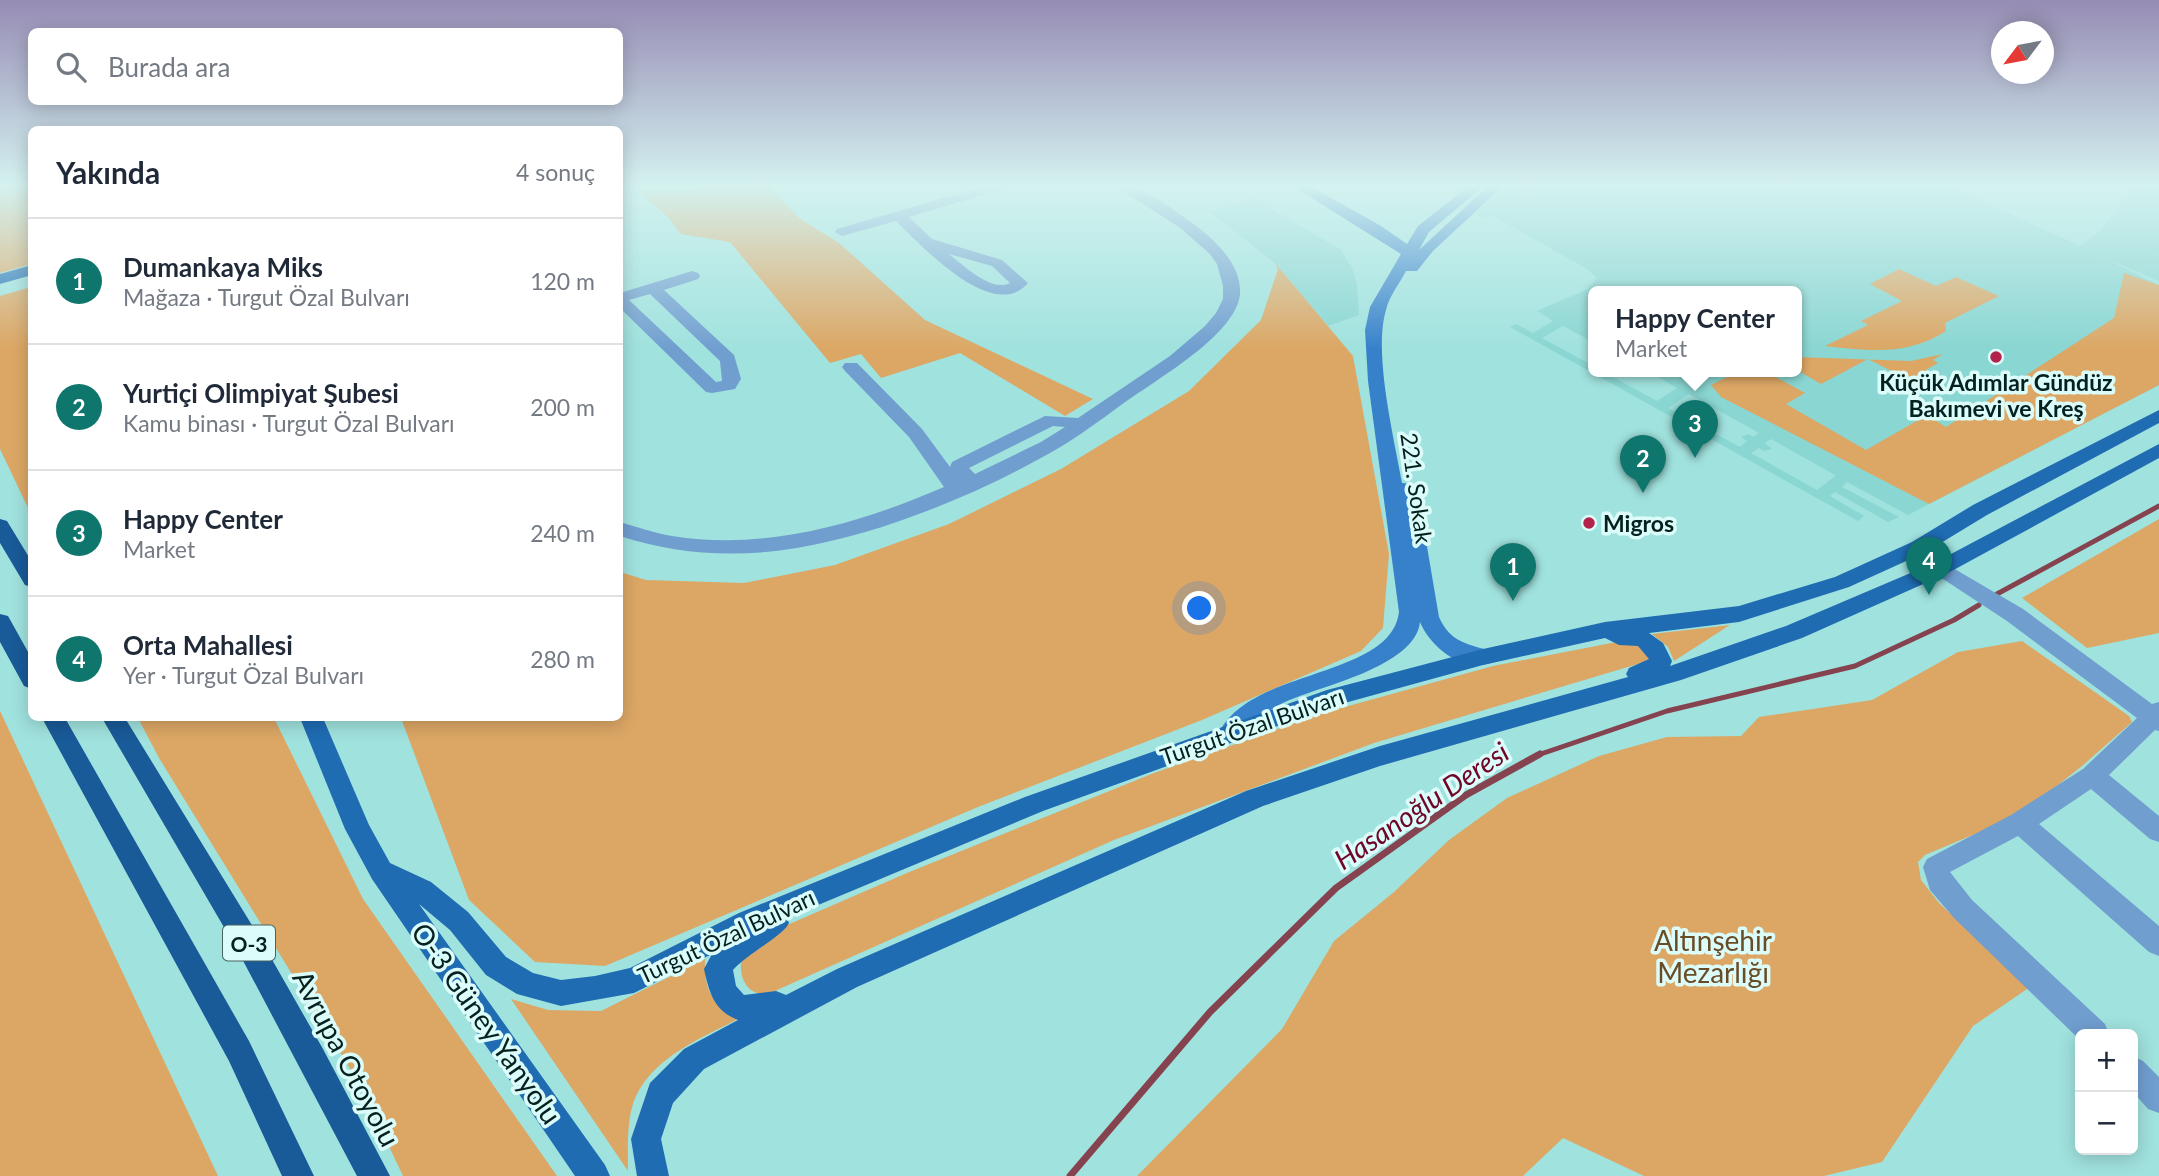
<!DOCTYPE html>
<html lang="tr">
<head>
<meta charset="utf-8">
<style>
	body { margin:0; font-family:Lato,sans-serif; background:#f2f2f3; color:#1f2937 }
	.controls { position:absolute; right:21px; bottom:21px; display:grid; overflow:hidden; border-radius:10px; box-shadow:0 4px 18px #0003 }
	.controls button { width:63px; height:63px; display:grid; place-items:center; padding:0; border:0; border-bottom:2px solid #e0e1e3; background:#fff; color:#1f2937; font:35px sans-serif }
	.compass { position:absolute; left:1991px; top:21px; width:63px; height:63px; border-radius:50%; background:#fff; box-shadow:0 4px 18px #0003; rotate:238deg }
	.you { position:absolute; left:1200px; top:609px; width:24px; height:24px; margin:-18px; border:5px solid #fff; border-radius:50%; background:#1a73e8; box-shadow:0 0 0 10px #1a73e833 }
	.badge { display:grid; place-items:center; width:46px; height:46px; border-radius:50%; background:#0f766e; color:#fff; font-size:23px; font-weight:700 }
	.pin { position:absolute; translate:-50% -58px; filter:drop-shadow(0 2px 4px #0008) }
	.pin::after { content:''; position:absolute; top:37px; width:24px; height:21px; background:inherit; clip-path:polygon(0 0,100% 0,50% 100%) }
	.popup { position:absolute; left:1588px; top:286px; width:214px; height:91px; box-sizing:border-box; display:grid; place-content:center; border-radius:10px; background:#fff; filter:drop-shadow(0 2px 5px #0005); font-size:23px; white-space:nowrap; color:#747a83 }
	.popup b { font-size:26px; color:#1f2937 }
	.popup::after { content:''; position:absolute; left:50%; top:100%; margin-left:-14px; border:14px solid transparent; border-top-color:#fff }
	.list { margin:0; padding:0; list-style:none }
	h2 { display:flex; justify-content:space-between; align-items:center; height:91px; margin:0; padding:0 28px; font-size:30px }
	h2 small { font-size:23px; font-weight:400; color:#747a83 }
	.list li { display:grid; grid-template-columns:46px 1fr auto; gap:21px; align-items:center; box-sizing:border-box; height:126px; padding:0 28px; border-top:2px solid #e0e1e3 }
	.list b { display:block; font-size:26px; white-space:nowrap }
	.list p { margin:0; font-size:23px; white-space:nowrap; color:#747a83 }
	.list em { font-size:23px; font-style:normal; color:#747a83 }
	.icon { flex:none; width:38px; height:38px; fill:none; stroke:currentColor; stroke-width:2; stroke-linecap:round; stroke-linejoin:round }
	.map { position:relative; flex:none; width:2159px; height:1176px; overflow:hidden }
	.search { position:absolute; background:#fff; box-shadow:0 4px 18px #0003; left:28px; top:28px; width:595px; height:77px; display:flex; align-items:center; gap:18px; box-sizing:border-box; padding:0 24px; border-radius:10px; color:#747a83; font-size:26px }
	.panel { position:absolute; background:#fff; box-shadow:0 4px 18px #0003; left:28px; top:126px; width:595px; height:595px; border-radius:10px }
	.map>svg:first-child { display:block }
</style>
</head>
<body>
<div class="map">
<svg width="2159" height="1176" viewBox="0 0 2159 1176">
	<rect width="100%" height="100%" fill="#a0e2de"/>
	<g fill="#8ad6d2" fill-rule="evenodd">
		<path d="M1507 185H1947L2080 246 2100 231 2136 185H2159V281L2100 256 2159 285V385L1908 515 1847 482 1842 487 1899 517 1888 522 1835 492 1830 496 1864 516 1858 521 1510 327 1516 324 1533 333 1553 321 1537 311 1588 289 1597 278 1587 269 1493 216 1484 218 1475 213ZM1594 292H1796V372H1649L1677 388 1657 401 1604 372H1594L1593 360 1588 363 1542 338 1563 326 1593 342ZM1689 394 1759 433 1753 437 1749 434 1741 437 1747 441 1740 447 1668 408ZM1771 439 1835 475V476L1817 490 1751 453 1759 448 1764 451 1772 449 1765 443Z"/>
		<polygon points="1253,198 1341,250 1353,270 1357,285 1359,315 1328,326 1275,263 1210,212"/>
	</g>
	<g fill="#dca765">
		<polygon points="0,185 32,185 31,264 0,273"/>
		<polygon points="708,185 767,185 799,218 839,243 925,320 1093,399 1065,416 960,353 881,378 861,354 830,363 730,242 681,234 669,218 638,191 694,190"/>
		<polygon points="1275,263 1353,356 1389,554 1383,628 1361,651 1202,720 978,807 605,966 535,962 469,900 401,718 620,718 620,572 646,580 744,583 835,565 949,524 1061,469 1189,391 1261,320 1278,269"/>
		<path d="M1899 269 1936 286 1956 277 1999 296 1945 323 1946 331C1908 356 1868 351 1825 346L1868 325 1861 321 1902 301 1870 284Z"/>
		<path d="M2124 273 2159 285V385L1929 504 1721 397 1711 385C1753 362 1766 371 1805 393L1786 404 1866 450 1927 415 1946 427 2114 318Z"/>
		<polygon points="31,287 32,287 31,514 0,449 0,296"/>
		<polygon points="1943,354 1933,360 1938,363 1909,380 1868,359 1821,384 1797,370 1797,357 1911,361"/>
		<polygon points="2159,519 2159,633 2087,648 2022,598"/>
		<polygon points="1730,625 1674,661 1668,647 1652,634"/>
		<path d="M1632 639 1651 656 1648 661 1374 743 1114 840 777 990C773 992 766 995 761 994 741 991 735 963 747 949 751 944 759 940 764 935L907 873 1154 773 1323 713 1493 666Z"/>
		<polygon points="2022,641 2129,716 2132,722 2082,766 2020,815 1925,855 1918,862 1921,880 1939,903 2030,987 1973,1026 1882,1162 1824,1176 1644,1176 1563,1138 1523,1176 1137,1176 1282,1029 1334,941 1394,892 1449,840 1507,798 1599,756 1667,737 1741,736 1759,717 1872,700 1958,652"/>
		<polygon points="0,711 218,1176 0,1176"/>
		<polygon points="138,718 274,718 363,899 557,1176 403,1176 359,1083 159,758"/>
		<path d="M705 959C704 992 712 1002 738 1019 703 1037 654 1057 636 1096 626 1118 628 1148 628 1171L511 999 548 1010 601 1011Z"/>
	</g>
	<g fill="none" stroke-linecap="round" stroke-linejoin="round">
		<g stroke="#854350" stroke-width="5">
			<polyline points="1997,594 2159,506"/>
			<polyline points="1535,756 1667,711 1855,666 1954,620 1979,605"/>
		</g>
		<polyline stroke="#854350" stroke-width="7" points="1070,1176 1210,1012 1336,888 1466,795 1540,754"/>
		<g fill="#709ecf" fill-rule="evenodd">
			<path d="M987 185H1008L1006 188 909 217 932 239 1002 260 1028 283C993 324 921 245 896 221L842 236 835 232 837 229ZM949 254 992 266 1010 283C992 293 963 265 949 254Z"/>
			<path d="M1113 185C1140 183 1170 207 1192 223 1214 239 1242 264 1240 294 1237 329 1175 368 1149 386 1119 405 1092 428 1062 446 984 492 885 533 797 548 736 558 678 555 620 536V522C637 527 654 533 672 536 766 551 858 524 944 487L909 437 845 371 842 367 845 363H857L922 429 950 467 952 462 1045 416 1078 418 1170 356 1205 326 1216 313 1223 299V286L1217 264 1209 253 1179 227ZM1053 426 1065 427 1041 442 975 474 969 468Z"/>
			<path d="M692 271 698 273 700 276 698 279 664 290 734 355 741 379 735 389 712 393 706 392 620 308V293ZM650 294 720 361 722 381 716 382 629 300Z"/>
			<polygon points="1941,561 2023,609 2152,704 2159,702 2159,731 2155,730 2109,775 2159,816 2159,842 2150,839 2091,789 2039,824 2159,926 2159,956 2149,952 2018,836 1950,872 1972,900 2105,1024 2109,1034 2080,1034 2080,1040 1954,918 1930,890 1923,867 1927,859 2011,815 2083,769 2137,718 2007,621 1934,573 1931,568 1934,563"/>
			<polygon points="2133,1056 2143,1061 2159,1077 2159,1113 2148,1109 2133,1092"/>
		</g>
		<path fill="#3781ca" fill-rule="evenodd" d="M1291 185H1308L1381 226 1407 244 1418 226 1470 185H1485L1429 232 1419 250 1489 185H1504L1433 251 1417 271H1406C1400 283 1389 296 1386 310 1373 353 1394 437 1402 483L1414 484 1417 488 1439 617C1450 642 1467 644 1491 651L1494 657 1491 663C1462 672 1431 648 1420 622 1415 667 1320 686 1285 702 1276 706 1266 713 1258 719 1251 724 1247 734 1239 738 1234 741 1229 740 1224 738L1220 731C1253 668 1391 678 1399 612L1368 381 1365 330 1370 307 1401 254Z"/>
		<g fill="#1f6cb3" fill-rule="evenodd">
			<polygon points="32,265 32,275 0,284 0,274"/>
			<path d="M2159 410V423L1987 515 1926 552 1849 587 1739 622 1649 633 1663 643 1672 661 1670 666 1786 626 1934 563 2159 444V458L1948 573 1802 638 1681 680 1380 766 1263 806 857 987 704 1069 673 1103 661 1139 669 1176H637L631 1139 650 1083 684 1049 738 1020C714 1011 709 992 704 969L712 954 634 993 561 1006 517 994 486 975 450 930 419 904 605 1165 610 1176H575L372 879 345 829 300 718H323L369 825 390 863 431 882 468 912 506 957 533 973 561 980 595 976 630 968 739 913 1025 797 1327 690 1483 649 1605 622 1739 606 1835 577 1912 542 1973 505ZM1605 638 1619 645 1638 646 1649 659 1629 668 1626 674 1628 677 1380 746 1246 791 837 969 786 995 776 991 744 995 736 986 733 970C747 954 784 935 789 923L787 918 1043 811 1330 707 1483 665Z"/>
		</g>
		<g fill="#195a98" fill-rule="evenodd">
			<polygon points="0,519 7,521 32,562 32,587 25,585 0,543"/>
			<polygon points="0,614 8,616 32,659 32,689 24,686 0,642"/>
			<polygon points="42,718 65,718 249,1041 314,1176 282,1176 229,1061"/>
			<polygon points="102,718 125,718 258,935 323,1049 390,1176 357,1176 239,953"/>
		</g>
	</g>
	<linearGradient id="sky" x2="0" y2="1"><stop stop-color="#968cb4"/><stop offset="0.53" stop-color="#d4f2f0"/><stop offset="1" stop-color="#d4f2f0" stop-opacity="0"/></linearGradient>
	<rect width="2159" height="349" fill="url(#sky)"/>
	<g fill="#b3224b" stroke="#dcfcfa" stroke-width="2.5">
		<circle cx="1996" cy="357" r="7"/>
		<circle cx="1589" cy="523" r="7"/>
	</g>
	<g text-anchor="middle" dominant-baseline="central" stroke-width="7" stroke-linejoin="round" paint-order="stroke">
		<rect fill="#dcfcfa" stroke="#466361" stroke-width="2" x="223" y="925.5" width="52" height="35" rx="5"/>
		<g font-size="21" font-weight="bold" fill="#05211f">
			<text x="249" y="943">O-3</text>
		</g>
		<g font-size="23" font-weight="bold" fill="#05211f" stroke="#dcfcfa">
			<text x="1996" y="382">Küçük Adımlar Gündüz<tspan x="1996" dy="26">Bakımevi ve Kreş</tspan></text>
			<text x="1603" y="523" text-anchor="start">Migros</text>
		</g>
		<g font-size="23" fill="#05211f" stroke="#dcfcfa">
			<text transform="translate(1417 488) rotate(82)">221. Sokak</text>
			<text transform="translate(1252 726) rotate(-19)">Turgut Özal Bulvarı</text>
			<text transform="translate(726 936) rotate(-25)">Turgut Özal Bulvarı</text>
		</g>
		<g font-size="28" font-style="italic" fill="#6f0628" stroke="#dcfcfa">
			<text transform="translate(1421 805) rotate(-34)">Hasanoğlu Deresi</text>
		</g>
		<g font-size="28" fill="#694b25" stroke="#dcfcfa">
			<text x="1713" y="940">Altınşehir<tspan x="1713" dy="32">Mezarlığı</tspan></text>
		</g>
		<g font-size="28" fill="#05211f" stroke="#dcfcfa">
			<text transform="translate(487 1023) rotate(55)">O-3 Güney Yanyolu</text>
			<text transform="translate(347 1058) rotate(62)">Avrupa Otoyolu</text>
		</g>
	</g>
</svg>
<div class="controls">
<button>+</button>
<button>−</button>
</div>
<svg class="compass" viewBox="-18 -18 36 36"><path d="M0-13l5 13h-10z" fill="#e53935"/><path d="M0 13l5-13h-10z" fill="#747a83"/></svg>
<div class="you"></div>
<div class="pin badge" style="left:1513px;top:601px">1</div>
<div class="pin badge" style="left:1643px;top:493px">2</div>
<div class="pin badge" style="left:1695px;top:458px">3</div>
<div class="popup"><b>Happy Center</b>Market</div>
<div class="pin badge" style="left:1929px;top:595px">4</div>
<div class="search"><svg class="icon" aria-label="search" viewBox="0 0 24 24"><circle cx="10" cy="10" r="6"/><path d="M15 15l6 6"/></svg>Burada ara</div>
<section class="panel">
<h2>Yakında<small>4 sonuç</small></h2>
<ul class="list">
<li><span class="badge">1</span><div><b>Dumankaya Miks</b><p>Mağaza · Turgut Özal Bulvarı</p></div><em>120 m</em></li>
<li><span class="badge">2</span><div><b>Yurtiçi Olimpiyat Şubesi</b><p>Kamu binası · Turgut Özal Bulvarı</p></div><em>200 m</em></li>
<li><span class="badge">3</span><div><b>Happy Center</b><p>Market</p></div><em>240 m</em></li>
<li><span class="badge">4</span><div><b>Orta Mahallesi</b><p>Yer · Turgut Özal Bulvarı</p></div><em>280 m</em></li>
</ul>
</section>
</div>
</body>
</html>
